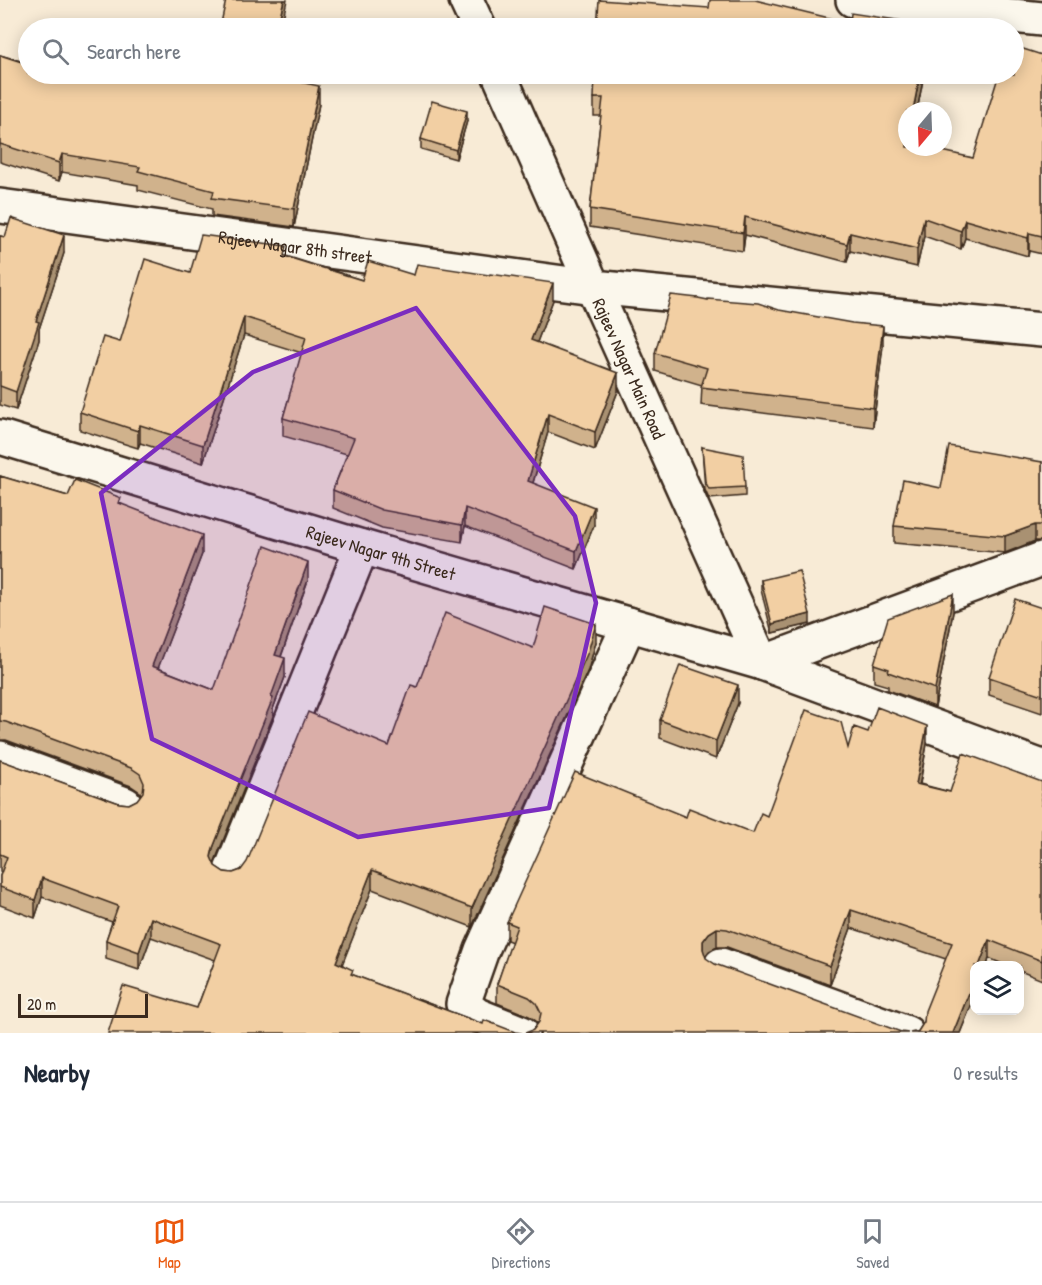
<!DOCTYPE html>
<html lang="en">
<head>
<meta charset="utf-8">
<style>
	body { margin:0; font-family:"Patrick Hand",sans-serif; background:#f2f2f3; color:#1f2937 }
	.controls { position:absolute; right:18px; bottom:18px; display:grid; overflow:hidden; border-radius:12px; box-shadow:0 3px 15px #0003 }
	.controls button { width:54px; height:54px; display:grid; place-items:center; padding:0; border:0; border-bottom:2px solid #e0e1e3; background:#fff; color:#1f2937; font:30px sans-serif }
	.compass { position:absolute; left:898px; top:102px; width:54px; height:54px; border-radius:50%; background:#fff; box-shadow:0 3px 15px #0003; rotate:199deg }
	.scale { position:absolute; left:18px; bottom:15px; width:130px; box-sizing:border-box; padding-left:6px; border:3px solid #3b2a1e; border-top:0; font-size:16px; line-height:21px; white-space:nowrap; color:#3b2a1e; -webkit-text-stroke:4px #fbf7ec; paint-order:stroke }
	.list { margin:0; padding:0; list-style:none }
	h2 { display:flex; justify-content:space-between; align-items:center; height:78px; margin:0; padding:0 24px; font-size:26px }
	h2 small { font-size:20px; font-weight:400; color:#747a83 }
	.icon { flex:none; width:33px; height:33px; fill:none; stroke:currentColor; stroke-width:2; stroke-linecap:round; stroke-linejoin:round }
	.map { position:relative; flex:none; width:1042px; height:1033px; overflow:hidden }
	.search { position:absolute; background:#fff; box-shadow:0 3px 15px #0003; left:18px; right:18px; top:18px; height:66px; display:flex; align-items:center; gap:15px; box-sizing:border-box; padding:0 21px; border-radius:33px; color:#747a83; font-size:22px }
	.sheet { height:168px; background:#fff }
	nav { display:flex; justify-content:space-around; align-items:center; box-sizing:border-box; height:84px; border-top:2px solid #e0e1e3; background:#fff; font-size:16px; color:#747a83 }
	nav a { display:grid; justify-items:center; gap:3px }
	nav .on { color:#ea580c }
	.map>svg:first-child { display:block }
</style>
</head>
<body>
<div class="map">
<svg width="1042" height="1033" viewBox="0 0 1042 1033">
	<rect width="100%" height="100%" fill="#f8ebd6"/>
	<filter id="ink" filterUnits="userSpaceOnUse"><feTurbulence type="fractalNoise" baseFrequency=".0167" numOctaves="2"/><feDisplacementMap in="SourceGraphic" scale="12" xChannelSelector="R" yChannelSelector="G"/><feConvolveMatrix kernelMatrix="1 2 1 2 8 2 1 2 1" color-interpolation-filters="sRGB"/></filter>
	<g filter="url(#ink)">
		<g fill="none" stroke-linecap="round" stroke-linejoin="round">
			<g stroke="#3b2a1e" stroke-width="38">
				<g id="street">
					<polyline points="466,0 479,28"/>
					<polyline points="853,0 1042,19"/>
					<path id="s1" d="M499 74 593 287 762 663"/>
					<path id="s2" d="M0 206 593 287 1042 330"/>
					<path id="s3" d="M0 437 362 547 762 663 1042 767"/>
					<polyline points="762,663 1042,559"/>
					<polyline points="0,758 125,804"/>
					<polyline points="230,873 362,547"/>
					<polyline points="721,965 907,1033"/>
					<polyline points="522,1033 477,1015 463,1004 482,950 629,624"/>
				</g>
			</g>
			<use href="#street" stroke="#fbf7ec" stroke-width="33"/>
		</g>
		<g fill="#d0b28c" stroke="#3b2a1e" stroke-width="1.5">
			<polygon points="0,55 95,82 271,74 271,76 319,104 294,227 212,216 212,209 138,190 138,185 62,172 59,181 0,162"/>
			<polygon points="1042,55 1042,254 1029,251 1028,256 965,238 961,249 924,236 917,267 850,251 847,262 745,235 743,251 590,227 590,209 601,116 594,116 594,98 924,74 917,111 907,111 907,147 973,158"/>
			<polygon points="467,121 456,159 421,149 421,139"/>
			<polygon points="0,236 64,253 39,329 39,340 16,410 0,405"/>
			<polygon points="286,256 362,280 414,275 553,300 537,342 618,391 595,450 548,432 533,483 594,525 576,569 465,526 462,542 382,528 333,508 333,490 347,454 283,436 283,418 302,353 244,335 203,463 140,443 138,448 80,430 80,412 120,342 190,273"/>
			<polygon points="883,345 873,427 701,405 702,385 655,371 655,353"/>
			<polygon points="702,447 745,487 745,496 709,499 705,490"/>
			<polygon points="1042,462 1042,541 1035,541 1005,553 894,543 894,526 941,488"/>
			<polygon points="0,476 68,496 121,504 202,554 158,668 214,690 308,580 281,657 285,677 273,709 273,716 214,863 215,866 224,872 233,873 241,870 389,746 417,687 533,648 596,642 588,670 472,927 372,889 342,964 353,975 483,1024 515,1032 197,1008 215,960 151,937 139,970 106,959 106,940 112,922 42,897 35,918 0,905 0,876 1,873 0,872 0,760 119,803 129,804 137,800 141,795 140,792 131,786 6,740 0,740"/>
			<polygon points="761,580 810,624 772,633 761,590"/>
			<polygon points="1042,608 1042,713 989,695 989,677"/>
			<polygon points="953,612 935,707 888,690 888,686 874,682 874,664"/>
			<polygon points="738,703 716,759 660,738 660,720"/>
			<polygon points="868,732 927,744 920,784 950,792 1042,782 1042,980 1020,971 1020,966 1007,966 989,958 987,966 975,966 975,996 960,1033 917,1033 924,1022 946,959 851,928 830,985 727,947 717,947 533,1030 538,1024 536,1021 529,1016 497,1003 497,984 512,942 507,940 507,922 686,817 753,833 767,816 848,748"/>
		</g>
		<g fill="#a99172" stroke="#3b2a1e" stroke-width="1.5">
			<polygon points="284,0 287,0 281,28 277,28"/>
			<polygon points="920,74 924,74 917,111 913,111"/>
			<polygon points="319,86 319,104 294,227 294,209"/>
			<polygon points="467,111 467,121 456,159 456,150"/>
			<polygon points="62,154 62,172 59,181 59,163"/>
			<polygon points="745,217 745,235 743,251 743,233"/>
			<polygon points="924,218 924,236 917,267 917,249"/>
			<polygon points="965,220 965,238 961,249 961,231"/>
			<polygon points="850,233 850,251 847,262 847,244"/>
			<polygon points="1029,233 1029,251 1028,256 1028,238"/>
			<polygon points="64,235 64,253 39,329 39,340 16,410 16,392 36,321"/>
			<polygon points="553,283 553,300 531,358 531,340"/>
			<polygon points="244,317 244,335 203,463 203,445"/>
			<polygon points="883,326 883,345 873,427 873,408"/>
			<polygon points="618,373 618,391 595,450 595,432"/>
			<polygon points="548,414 548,432 528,499 528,481"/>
			<polygon points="140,425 140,443 138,448 138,431"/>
			<polygon points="594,507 594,525 576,569 576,551"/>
			<polygon points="465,508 465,526 462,542 462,525"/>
			<polygon points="1035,525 1035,541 1005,553 1005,536"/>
			<polygon points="202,535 202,554 152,684 152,666"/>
			<polygon points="308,562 308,580 275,673 275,655"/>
			<polygon points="953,594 953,612 935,707 935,689"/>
			<polygon points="810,614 810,624 772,633 772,624"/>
			<polygon points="596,624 596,642 588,670 472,927 472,908"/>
			<polygon points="285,658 285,677 273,709 273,716 213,866 211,857 213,848"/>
			<polygon points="738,685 738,703 716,759 716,741"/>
			<polygon points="927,726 927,744 916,802 916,784"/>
			<polygon points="372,870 372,889 336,980 336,962"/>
			<polygon points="42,878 42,897 35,918 35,900"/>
			<polygon points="851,910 851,928 830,985 830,966"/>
			<polygon points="151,918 151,937 139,970 139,952"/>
			<polygon points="717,928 717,947 709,951 703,959 703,941 709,933"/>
			<polygon points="989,940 989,958 987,966 979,966"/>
			<polygon points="975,978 975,996 960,1033 953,1033"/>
		</g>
		<g fill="#f2cfa3" stroke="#3b2a1e" stroke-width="1.5">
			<polygon points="226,0 284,0 277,28 220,28"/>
			<polygon points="599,0 709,8 710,0 755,0 850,23 851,13 929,25 929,28 597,28"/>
			<polygon points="1014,46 1042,55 1042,236 1029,233 1028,238 965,220 961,231 924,218 917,249 850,233 847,244 745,217 743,233 590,209 603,98 594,98 595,74 920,74 913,111 907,111 907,147 925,147 973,158 999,74 1014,74"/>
			<polygon points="0,55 28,64 28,74 70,74 95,82 97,74 267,74 267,75 319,86 294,209 212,198 214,191 138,171 140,167 62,154 59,163 0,144"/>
			<polygon points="432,101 467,111 456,150 421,139"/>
			<polygon points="11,218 64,235 36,321 39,322 16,392 0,386 0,236 5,237"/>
			<polygon points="201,235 286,246 284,256 362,280 368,261 414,275 417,264 489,275 490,274 553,283 531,340 618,373 595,432 548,414 528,481 594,507 576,551 465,508 462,525 382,510 333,490 354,438 283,418 306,337 244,317 203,445 140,425 138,431 80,412 103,337 120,342 145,259 190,273"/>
			<polygon points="671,295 698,298 708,300 708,299 758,303 779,310 852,323 883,326 873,408 701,387 707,368 655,353"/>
			<polygon points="949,446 1042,462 1042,525 1035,525 1005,536 894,526 903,480 941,488"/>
			<polygon points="702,447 743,455 745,487 709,489 705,481"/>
			<polygon points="0,476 68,496 75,480 121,498 119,503 202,535 152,666 214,690 265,546 308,562 275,655 285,658 271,697 273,698 213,848 211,857 215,866 224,872 233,873 241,870 247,862 308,712 389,746 411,685 417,687 445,613 533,648 545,607 596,624 588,652 472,908 372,870 336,962 353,970 351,974 483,1024 484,1020 515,1032 522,1033 108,1033 123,986 197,1008 221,944 151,918 139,952 106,940 118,906 42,878 35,900 0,887 0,876 7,857 0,854 0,760 119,803 129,804 137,800 143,792 144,783 140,774 131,768 6,722 0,721"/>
			<polygon points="799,571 810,614 772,624 761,580"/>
			<polygon points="953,594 935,689 888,672 889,669 874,664 888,618"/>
			<polygon points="1015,599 1042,608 1042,695 989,677"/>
			<polygon points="680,665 738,685 716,741 660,720"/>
			<polygon points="877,707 927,726 916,784 950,792 963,753 1042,782 1042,961 989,940 979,966 975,966 975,978 953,1033 910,1033 914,1032 917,1033 924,1022 925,1011 952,943 851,910 830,966 727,929 717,928 709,933 703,941 703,949 706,958 715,964 901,1032 908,1033 525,1033 533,1030 539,1022 541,1013 536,1003 529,997 497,984 517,926 507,922 575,772 686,817 689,808 753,833 761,813 767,816 806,710 841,722 848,748 854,727 868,732"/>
		</g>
	</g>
	<path fill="#7b2cbf" fill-opacity="0.2" stroke="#7b2cbf" stroke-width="4.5" stroke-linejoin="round" d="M416 308 575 516 596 603 549 808 358 837 152 739 101 493 253 372Z"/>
	<g text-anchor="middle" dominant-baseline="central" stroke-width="4.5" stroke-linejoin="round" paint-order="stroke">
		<g font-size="18" fill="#3b2a1e" stroke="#fbf7ec">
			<text stroke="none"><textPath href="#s2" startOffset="298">Rajeev Nagar 8th street</textPath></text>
			<text stroke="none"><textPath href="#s1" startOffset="322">Rajeev Nagar Main Road</textPath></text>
			<text stroke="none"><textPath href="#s3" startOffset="398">Rajeev Nagar 9th Street</textPath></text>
		</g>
	</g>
</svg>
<div class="controls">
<button><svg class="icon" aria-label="layers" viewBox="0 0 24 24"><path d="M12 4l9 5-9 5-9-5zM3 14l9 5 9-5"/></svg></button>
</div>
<svg class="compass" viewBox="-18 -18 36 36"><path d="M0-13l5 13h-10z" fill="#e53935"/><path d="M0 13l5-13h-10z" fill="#747a83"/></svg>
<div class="scale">20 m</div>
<div class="search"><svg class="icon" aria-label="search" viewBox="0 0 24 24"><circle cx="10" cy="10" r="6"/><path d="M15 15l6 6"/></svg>Search here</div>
</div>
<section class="sheet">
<h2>Nearby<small>0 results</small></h2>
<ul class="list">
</ul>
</section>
<nav>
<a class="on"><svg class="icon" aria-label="map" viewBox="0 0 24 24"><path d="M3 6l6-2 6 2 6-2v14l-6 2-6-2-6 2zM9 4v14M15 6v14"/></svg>Map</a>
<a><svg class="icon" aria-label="directions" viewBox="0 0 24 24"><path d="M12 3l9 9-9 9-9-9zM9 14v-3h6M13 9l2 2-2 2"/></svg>Directions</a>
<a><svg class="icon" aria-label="saved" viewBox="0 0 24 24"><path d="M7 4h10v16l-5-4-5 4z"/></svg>Saved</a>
</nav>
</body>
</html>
